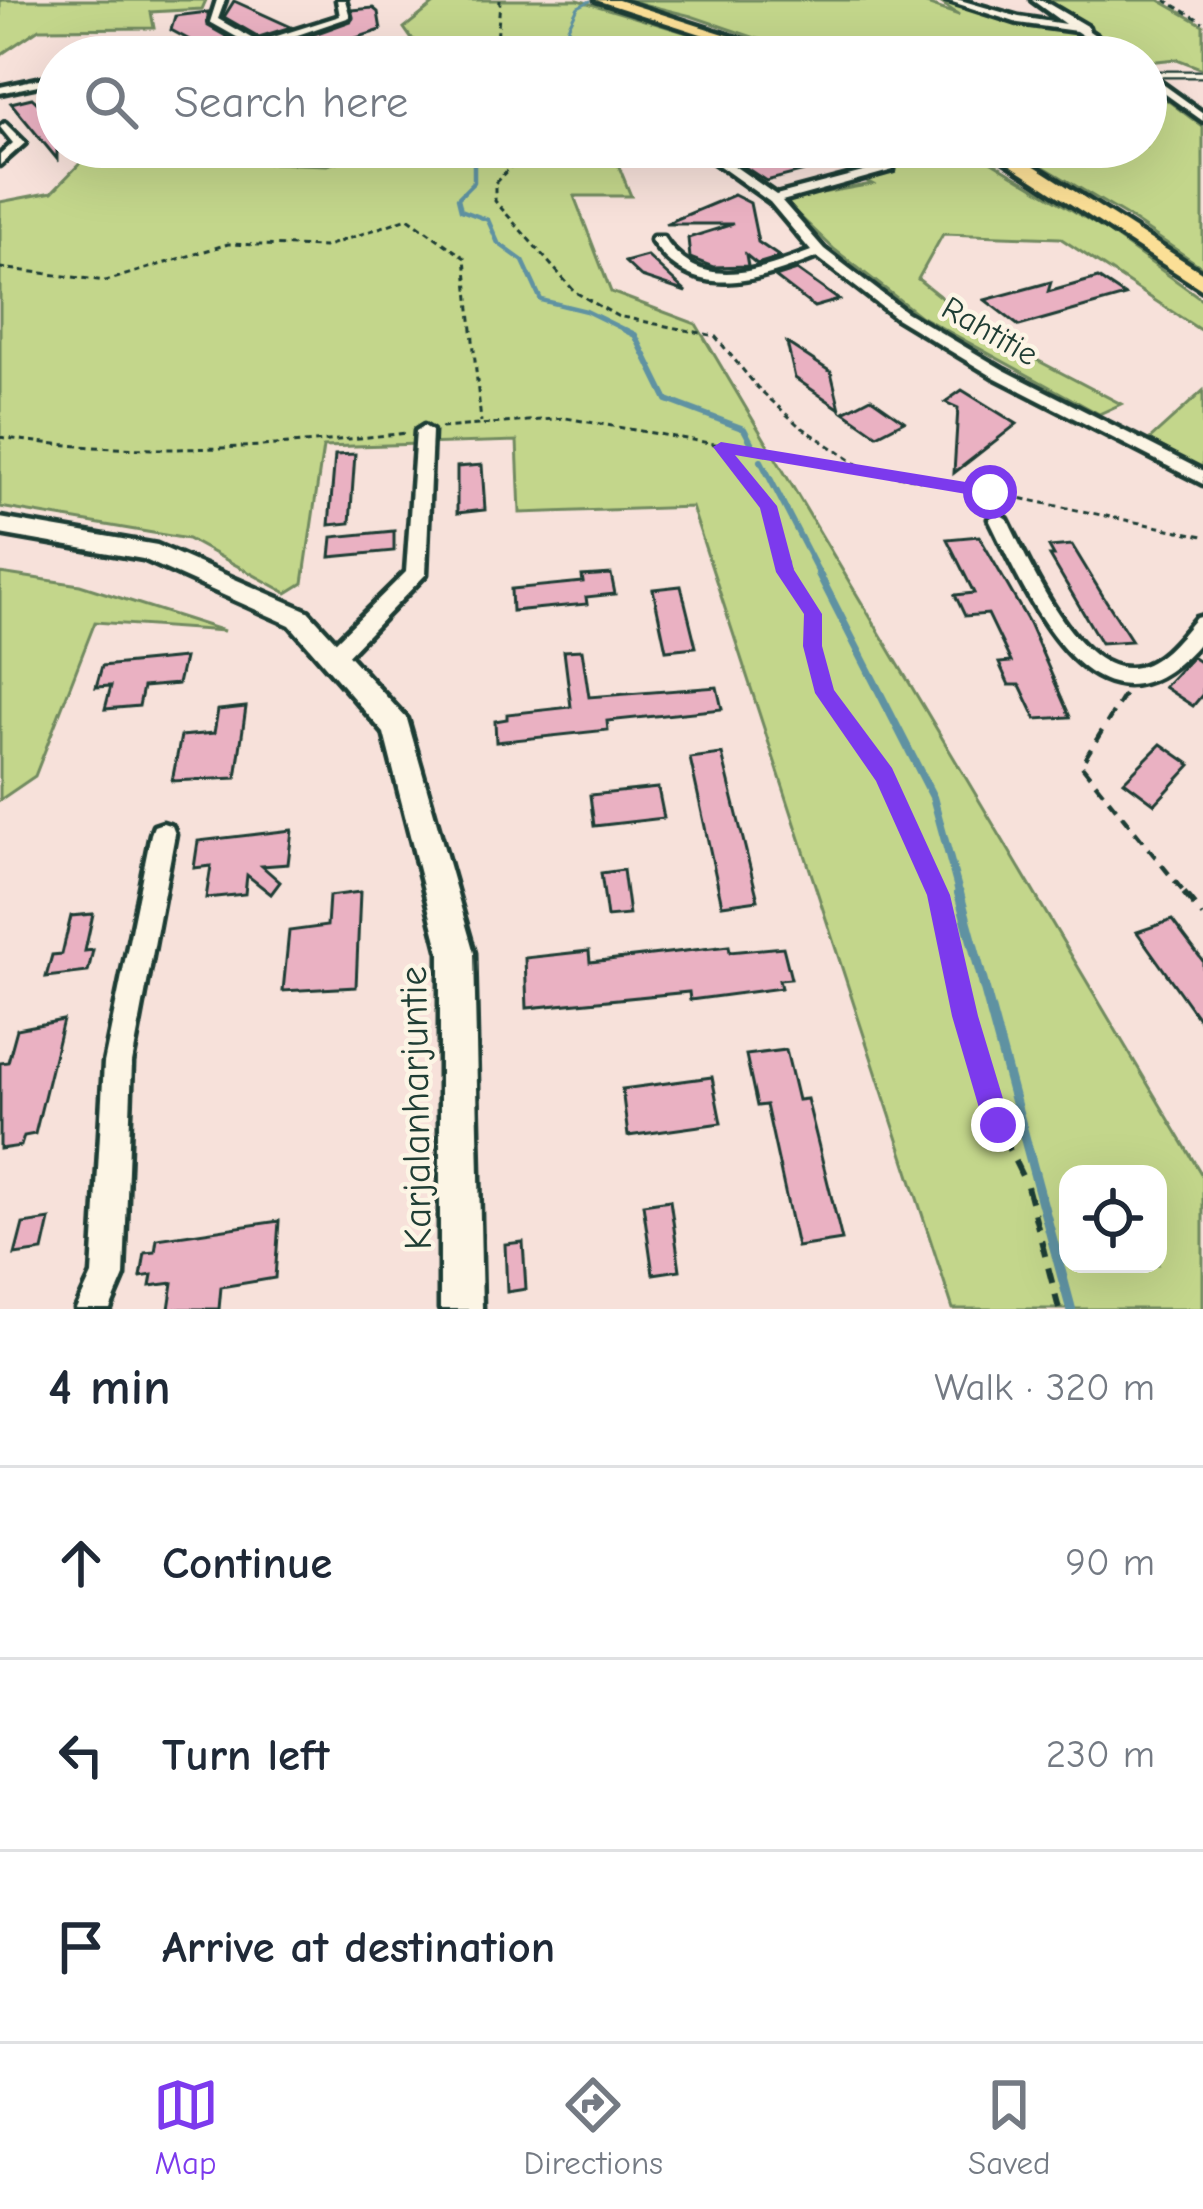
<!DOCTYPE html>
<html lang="en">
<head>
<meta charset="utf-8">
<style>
	body { margin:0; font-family:"Comic Neue",sans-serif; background:#f2f2f3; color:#1f2937 }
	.controls { position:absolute; right:36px; bottom:36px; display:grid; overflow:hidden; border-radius:24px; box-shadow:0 12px 48px #0002 }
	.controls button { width:108px; height:108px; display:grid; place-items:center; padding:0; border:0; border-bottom:3px solid #e0e1e3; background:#fff; color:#1f2937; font:60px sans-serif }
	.stop { position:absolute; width:36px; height:36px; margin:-27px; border:9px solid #7c3aed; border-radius:50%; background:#fff }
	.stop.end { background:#7c3aed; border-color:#fff; box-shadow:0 3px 12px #0008 }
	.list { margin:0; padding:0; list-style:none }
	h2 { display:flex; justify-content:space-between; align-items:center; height:156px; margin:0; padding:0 48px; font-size:51px }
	h2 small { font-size:39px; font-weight:400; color:#747a83 }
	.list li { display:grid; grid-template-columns:78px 1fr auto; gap:36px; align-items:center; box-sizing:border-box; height:192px; padding:0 48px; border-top:3px solid #e0e1e3 }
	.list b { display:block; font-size:45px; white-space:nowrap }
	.list em { font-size:39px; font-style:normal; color:#747a83 }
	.icon { flex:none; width:66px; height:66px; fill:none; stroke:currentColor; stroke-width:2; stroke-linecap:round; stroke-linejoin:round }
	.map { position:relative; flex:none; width:1203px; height:1309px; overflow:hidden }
	.search { position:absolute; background:#fff; box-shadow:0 12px 48px #0002; left:36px; right:36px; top:36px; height:132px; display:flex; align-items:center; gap:30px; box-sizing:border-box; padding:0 42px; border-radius:66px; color:#747a83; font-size:45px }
	.sheet { height:732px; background:#fff }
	nav { display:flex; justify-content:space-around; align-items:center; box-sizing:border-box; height:168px; border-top:3px solid #e0e1e3; background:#fff; font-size:33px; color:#747a83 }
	nav a { display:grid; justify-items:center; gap:6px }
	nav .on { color:#7c3aed }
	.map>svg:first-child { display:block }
</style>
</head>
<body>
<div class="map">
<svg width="1203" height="1309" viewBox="0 0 1203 1309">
	<rect width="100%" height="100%" fill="#f7e1da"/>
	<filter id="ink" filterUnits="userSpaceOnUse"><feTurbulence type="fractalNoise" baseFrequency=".00833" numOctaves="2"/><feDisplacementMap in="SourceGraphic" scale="24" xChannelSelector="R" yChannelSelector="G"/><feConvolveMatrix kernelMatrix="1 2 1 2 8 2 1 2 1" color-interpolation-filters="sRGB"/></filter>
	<g filter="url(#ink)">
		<g fill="#c3d68b" stroke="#718a60" stroke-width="3" fill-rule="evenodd">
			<polygon points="0,0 206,0 202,9 151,12 154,28 39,29 0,55"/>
			<polygon points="429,0 578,0 767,57 446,57 411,38 404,28 433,5"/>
			<polygon points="626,0 915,0 959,15 937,0 942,0 1020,23 1077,31 1111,57 811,57 691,16"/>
			<polygon points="1046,0 1159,0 1203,25 1203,69 1177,59 1146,62 1146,57 1133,57"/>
			<polygon points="1146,84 1203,127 1203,268 1125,215 1010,147 1146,147"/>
			<path d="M96 147 189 160 327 165 389 147H611L631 196H574L611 292 696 324 1203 1177V1309H953L692 507 520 513 517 441 323 447 303 583 287 593 188 539 0 507V202L52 192ZM1068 1174H1158V1264H1068Z"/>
			<polygon points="804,147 967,147 1107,231 1203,300 1203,332 1060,238 943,234 918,279 987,334 1121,404 1099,414 920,316 835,250 783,200 872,184"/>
			<polygon points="1203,391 1203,469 1149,440"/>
			<polygon points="0,573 80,585 224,631 95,622 35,776 0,800"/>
		</g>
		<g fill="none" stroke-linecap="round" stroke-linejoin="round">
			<polyline stroke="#5f92a2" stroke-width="3" points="563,57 570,54 563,40 570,34 568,27 578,7 590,1"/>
			<polyline stroke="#5f92a2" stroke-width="4.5" points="484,147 474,163 474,182 458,198 461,210 488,220 498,243 523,261 541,300 586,311 631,333"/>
			<g stroke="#5f92a2" stroke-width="6">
				<polyline points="625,330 635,335 667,400 744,429 752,444"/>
				<polyline points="761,461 821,577"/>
			</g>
			<polyline stroke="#5f92a2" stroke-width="8" points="819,574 933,797 960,896"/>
			<polyline stroke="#5f92a2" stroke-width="10" points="959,893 1071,1309"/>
		</g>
		<g fill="#eab1c2" stroke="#1f3d34" stroke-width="3">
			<polygon points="234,1 291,27 259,37 224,17"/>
			<polygon points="373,8 378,12 381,30 328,47 350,57 321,57 295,41 351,21 352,10"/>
			<polygon points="208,12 208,26 238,43 214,53 171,30 175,16"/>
			<polygon points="32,98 57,121 57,159 11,103"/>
			<polygon points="752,147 762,147 801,172 766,181 725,154"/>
			<polygon points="734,195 750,203 758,242 780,257 757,264 746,255 748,266 713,267 690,258 688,238 733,224 665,224"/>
			<polygon points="647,256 686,292 641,277 625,262"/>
			<polygon points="797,270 839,300 814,307 775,277"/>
			<polygon points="1098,278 1125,296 1019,326 985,300 1051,282 1048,292"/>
			<polygon points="787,343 831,372 840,409 795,378"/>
			<polygon points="962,390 1017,424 954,473 958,408 945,402"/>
			<polygon points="871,398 881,405 904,421 877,435 844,412"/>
			<polygon points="355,454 350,523 329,525 335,455"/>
			<polygon points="482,465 485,510 457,513 457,467"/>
			<polygon points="394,531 394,551 330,557 332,537"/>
			<polygon points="979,536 1029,623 1070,717 1036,719 1020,685 1009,685 999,663 1011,662 988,614 965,616 955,595 974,593 947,539"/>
			<polygon points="1072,545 1103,596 1132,641 1101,643 1050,556 1054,556 1049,547"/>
			<polygon points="611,574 615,594 586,597 587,604 512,611 511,589 583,582 582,576"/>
			<polygon points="681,586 696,647 666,650 653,589"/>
			<polygon points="582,650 589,697 717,687 722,709 607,721 608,730 496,742 495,721 507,719 507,714 571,707 564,651"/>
			<polygon points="1192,657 1203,664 1203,694 1193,706 1164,687"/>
			<polygon points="184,658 178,684 143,687 139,706 105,709 111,686 96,687 102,666"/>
			<polygon points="246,707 236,778 172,781 181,736 214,733 218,710"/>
			<polygon points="1161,744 1191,765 1155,804 1124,781"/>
			<polygon points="722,754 758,900 722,905 690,758"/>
			<polygon points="658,788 664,818 594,826 590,795"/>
			<polygon points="292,830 288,864 262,866 280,882 271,894 247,875 245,894 206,898 211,866 194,868 198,841"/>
			<polygon points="623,870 629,915 607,917 601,873"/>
			<polygon points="360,892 356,987 283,991 289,931 327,926 329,896"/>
			<polygon points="93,914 85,951 93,950 88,972 46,977 52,955 62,954 71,916"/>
			<polygon points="1172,920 1203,961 1203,1025 1137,932"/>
			<polygon points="729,946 730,952 783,947 791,979 779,980 781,988 690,1000 689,992 527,1008 525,958 589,951 590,962"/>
			<polygon points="63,1020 35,1134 24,1136 21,1146 0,1149 0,1063 8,1062 17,1029"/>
			<polygon points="786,1050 798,1100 807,1099 842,1240 797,1247 766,1105 757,1106 746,1055"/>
			<polygon points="712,1077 721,1123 628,1136 622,1089"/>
			<polygon points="670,1200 680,1270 653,1274 643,1204"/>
			<polygon points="50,1220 43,1251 15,1255 23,1224"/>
			<polygon points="279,1221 275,1278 221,1287 219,1309 169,1309 173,1283 150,1286 152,1275 141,1277 145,1253 155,1252 157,1239"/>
			<polygon points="523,1242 526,1289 507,1292 505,1244"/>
		</g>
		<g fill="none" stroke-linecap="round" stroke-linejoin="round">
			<g stroke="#1f3d34" stroke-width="9">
				<polyline id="service" points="1146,74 1203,74"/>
			</g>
			<g stroke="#1f3d34" stroke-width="9">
				<g id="minor">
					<polygon points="217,0 225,0 218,19 258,42 340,16 337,0 345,0 350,17 283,40 317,57 304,57 274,43 230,57 215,57 249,44 210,22"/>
					<polygon points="946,0 960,0 1019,17 1065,24 1032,0 1042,0 1088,27 1089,31 1127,57 1115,57 1076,31 1018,23"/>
					<polygon points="73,48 81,50 74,57 63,57"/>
					<polygon points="1146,72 1203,113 1203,121 1146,80"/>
					<polygon points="57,75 57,81 0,93 0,87"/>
					<polygon points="5,123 25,143 0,165 0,155 13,143 0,127"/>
					<path d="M693 147H707L776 195 893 164V170L782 201 824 249 906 312 1004 370 1203 471V484L992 376 896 318 817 257C758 281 692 304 651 240L653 237H663C700 294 757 271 811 251L770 202Z"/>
					<polygon points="424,426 432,431 426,574 340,663 326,663 322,657 326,651 406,572 416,431"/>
					<path d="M998 513 1007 519C1028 560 1079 681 1138 667 1163 661 1180 636 1196 618L1203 616V638C1100 765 1030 603 989 519Z"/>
					<polygon points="163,823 172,826 175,834 132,1063 124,1276 110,1309 76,1309 92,1275 104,1063 151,834 154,826"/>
				</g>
			</g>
			<g stroke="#1f3d34" stroke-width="9">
				<polygon id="tertiary" points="0,518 157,545 308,611 407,719 474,953 482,1309 440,1309 440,953 384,733 290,625 143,559 0,534"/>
			</g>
			<g stroke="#1f3d34" stroke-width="9">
				<g id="trunk">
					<polygon points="596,0 618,0 796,57 772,57"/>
					<polygon points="983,147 1005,147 1203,273 1203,290"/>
				</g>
			</g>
			<g stroke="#1f3d34" stroke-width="3" stroke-dasharray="6 4.5" stroke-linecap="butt">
				<polyline points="1165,0 1203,22"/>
				<polyline points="496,57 500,0"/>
				<polyline points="511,147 519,158 495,183 495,201 575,292 617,316 715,336 757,387 797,424 861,467"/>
				<polyline points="0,268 106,281 228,244 324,247 408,218 465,258 481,422"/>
				<polyline points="441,428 566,418 990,492 1203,536"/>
				<path d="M0 437C136 458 270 448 406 433"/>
				<polyline points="724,451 768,506 789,577"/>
			</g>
			<g stroke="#1f3d34" stroke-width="4.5" stroke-dasharray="12 9" stroke-linecap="butt">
				<polyline points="787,574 813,613 813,645 825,693 884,775 938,896"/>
				<polyline points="1124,695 1081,765 1187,896"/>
			</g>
			<g stroke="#1f3d34" stroke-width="6" stroke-dasharray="16 12" stroke-linecap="butt">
				<polyline points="937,893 965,1016 997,1125 1027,1186 1059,1309"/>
				<polyline points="1184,893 1203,916"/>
			</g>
			<use href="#service" stroke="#fcf5e5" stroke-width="4.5"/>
			<use href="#minor" fill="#fcf5e5" fill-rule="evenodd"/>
			<use href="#tertiary" fill="#fcf5e5" fill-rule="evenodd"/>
			<use href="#trunk" fill="#fbdf96" fill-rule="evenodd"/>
		</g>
	</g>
	<polygon fill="#7c3aed" points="721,442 990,486 998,492 990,498 735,455 777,506 794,570 822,614 822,646 834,690 892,768 950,895 978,1016 1011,1125 1007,1135 998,1139 988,1135 984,1125 952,1016 927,895 876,781 815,693 803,646 804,614 776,572 760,508 713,447"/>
	<g text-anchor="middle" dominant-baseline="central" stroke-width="9" stroke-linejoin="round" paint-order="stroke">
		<g font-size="33" fill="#1f3d34" stroke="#fcf5e5">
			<text transform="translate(990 331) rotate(30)">Rahtitie</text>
		</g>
		<g font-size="39" fill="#1f3d34" stroke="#fcf5e5">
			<text transform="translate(416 1108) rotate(-91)">Karjalanharjuntie</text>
		</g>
	</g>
</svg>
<div class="controls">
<button><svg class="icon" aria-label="locate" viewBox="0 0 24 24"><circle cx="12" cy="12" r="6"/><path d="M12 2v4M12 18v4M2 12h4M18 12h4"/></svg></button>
</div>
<div class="stop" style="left:990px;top:492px"></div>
<div class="stop end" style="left:998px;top:1125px"></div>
<div class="search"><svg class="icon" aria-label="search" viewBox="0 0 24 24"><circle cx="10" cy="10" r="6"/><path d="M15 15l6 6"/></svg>Search here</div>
</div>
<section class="sheet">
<h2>4 min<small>Walk · 320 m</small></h2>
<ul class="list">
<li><svg class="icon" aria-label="ahead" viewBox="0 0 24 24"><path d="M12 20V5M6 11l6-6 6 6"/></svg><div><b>Continue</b></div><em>90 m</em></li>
<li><svg class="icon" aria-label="left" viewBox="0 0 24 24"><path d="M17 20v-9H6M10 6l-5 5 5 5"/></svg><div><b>Turn left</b></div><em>230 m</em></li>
<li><svg class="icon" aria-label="arrive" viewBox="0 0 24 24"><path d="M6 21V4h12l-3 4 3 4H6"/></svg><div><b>Arrive at destination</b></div></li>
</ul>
</section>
<nav>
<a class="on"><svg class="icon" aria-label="map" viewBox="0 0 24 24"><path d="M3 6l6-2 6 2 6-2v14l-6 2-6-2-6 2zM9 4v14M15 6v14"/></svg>Map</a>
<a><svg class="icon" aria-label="directions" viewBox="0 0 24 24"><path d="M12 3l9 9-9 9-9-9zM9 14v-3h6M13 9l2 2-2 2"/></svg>Directions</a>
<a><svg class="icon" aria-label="saved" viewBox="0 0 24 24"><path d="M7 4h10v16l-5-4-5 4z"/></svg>Saved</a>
</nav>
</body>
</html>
